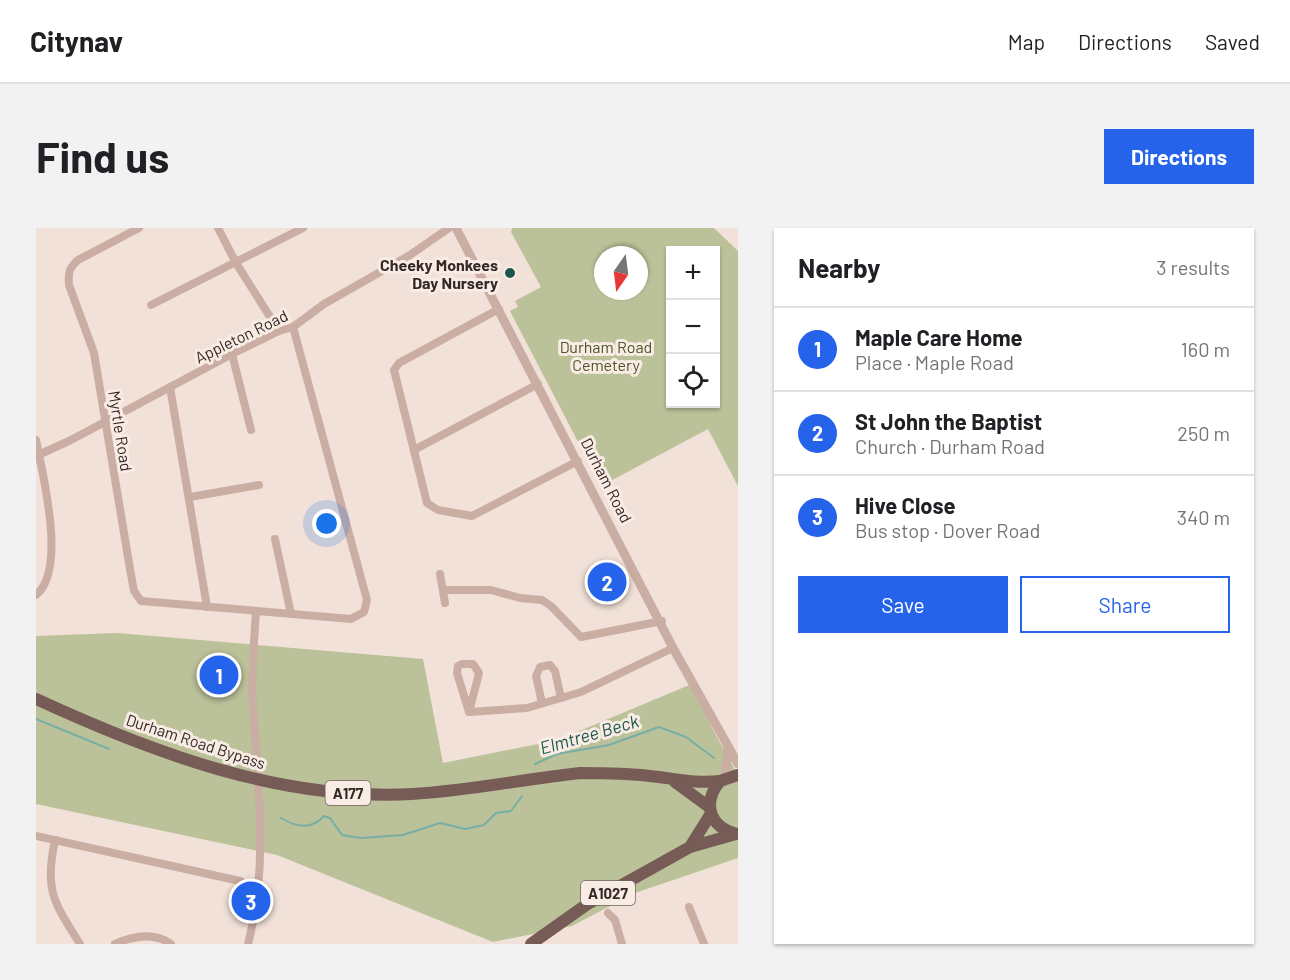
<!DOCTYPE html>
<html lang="en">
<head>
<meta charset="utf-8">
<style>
	body { margin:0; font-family:Barlow,sans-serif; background:#f2f2f2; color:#202124 }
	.controls { position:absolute; right:18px; top:18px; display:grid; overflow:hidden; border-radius:0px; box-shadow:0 2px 4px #0004 }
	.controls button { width:54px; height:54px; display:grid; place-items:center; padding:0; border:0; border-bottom:2px solid #e0e0e0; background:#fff; color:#202124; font:30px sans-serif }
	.compass { position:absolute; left:558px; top:18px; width:54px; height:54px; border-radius:50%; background:#fff; box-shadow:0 2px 4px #0004; rotate:194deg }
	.you { position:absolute; left:291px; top:296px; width:21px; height:21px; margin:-15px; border:4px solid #fff; border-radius:50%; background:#1a73e8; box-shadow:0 0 0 9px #1a73e833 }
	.badge { display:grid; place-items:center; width:39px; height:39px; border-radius:50%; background:#2563eb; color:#fff; font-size:20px; font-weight:700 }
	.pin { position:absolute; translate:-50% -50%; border:3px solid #fff; box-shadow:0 2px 6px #0006 }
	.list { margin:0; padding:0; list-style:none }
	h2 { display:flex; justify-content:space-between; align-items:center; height:78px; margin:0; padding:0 24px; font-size:26px }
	h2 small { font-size:20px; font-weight:400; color:#757577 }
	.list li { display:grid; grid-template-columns:39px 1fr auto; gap:18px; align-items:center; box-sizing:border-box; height:84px; padding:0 24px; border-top:2px solid #e0e0e0 }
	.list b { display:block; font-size:22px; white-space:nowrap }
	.list p { margin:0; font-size:20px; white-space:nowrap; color:#757577 }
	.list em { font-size:20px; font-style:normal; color:#757577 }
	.actions { display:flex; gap:12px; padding:18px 24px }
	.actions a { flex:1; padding:14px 0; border:2px solid #2563eb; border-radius:0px; text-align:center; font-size:21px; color:#2563eb }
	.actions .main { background:#2563eb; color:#fff }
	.icon { flex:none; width:33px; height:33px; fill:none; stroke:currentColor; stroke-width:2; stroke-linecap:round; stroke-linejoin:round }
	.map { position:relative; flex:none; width:702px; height:716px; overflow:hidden; border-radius:0px }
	header { display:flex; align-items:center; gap:36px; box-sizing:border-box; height:84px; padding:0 30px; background:#fff; border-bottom:2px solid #e0e0e0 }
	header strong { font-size:28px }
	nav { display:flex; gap:33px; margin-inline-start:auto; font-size:21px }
	.intro { display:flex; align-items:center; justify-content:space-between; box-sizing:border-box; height:144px; padding:0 36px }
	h1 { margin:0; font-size:42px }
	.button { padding:15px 27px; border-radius:0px; background:#2563eb; color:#fff; font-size:21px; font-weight:700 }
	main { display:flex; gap:36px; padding:0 36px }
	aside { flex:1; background:#fff; border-radius:0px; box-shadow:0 2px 4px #0004 }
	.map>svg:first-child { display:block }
</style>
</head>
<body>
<header>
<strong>Citynav</strong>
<nav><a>Map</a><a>Directions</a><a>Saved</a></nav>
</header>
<div class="intro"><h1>Find us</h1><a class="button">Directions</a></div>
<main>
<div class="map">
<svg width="702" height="716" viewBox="0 0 702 716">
	<rect width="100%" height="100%" fill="#f2e1d8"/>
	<g fill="#bbc198" fill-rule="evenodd">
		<path d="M476 0H678L702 23V258L672 201 565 258 474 83 482 79 479 73 505 59 475 4ZM680 22V176H634V22ZM567 27H603V63H567Z"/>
		<polygon points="81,405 387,431 407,535 522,512 658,455 676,500 702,547 702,630 599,665 536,698 457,714 241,627 0,576 0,408"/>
	</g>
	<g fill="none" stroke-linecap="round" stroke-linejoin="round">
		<g stroke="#77afa6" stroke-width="2">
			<polyline points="0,491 73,521"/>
			<polyline points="499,536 521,526 573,517 623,499 650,509 678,530"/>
			<path d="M245 590C260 599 276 602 288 588L294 590 306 607 325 610 367 607 404 595 429 601 448 597 460 585 475 583 486 568"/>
		</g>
		<g stroke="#caaea4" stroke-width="8">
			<path d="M103 0 42 32C33 40 32 45 33 57L58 125 94 341 98 363 105 373 315 391 328 384 331 372 257 99"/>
			<polyline points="182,0 200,35 243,103"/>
			<polyline points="115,77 267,0"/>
			<polyline points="463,81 363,135 358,142 391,275 402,282 436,288 542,233"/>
			<polyline points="196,126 215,202"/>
			<polyline points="134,159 171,379"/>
			<path d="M0 212C7 248 31 342 0 367"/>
			<polyline points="378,222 502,156"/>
			<polyline points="0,228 35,212 196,126 243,103 257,99 288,76 374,27 413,0"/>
			<polyline points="154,269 223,257"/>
			<polyline points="239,311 255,386"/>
			<polyline points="404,346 409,375"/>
			<polyline points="407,362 455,362 484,370 506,372 515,378 545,409 626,393"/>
			<polygon points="426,436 437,436 443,445 433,484 421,445 422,438"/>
			<polyline points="506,475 500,448 504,439 514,437 519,443 525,470"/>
			<polyline points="433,484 491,480 545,464 637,420"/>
			<polyline points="0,608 204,653"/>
			<path d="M19 612C8 663 18 674 44 716"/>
			<polyline points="653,679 668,716"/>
			<polyline points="572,685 579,692 586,716"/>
			<path d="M79 716C97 708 118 704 135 716"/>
			<path d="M212 716C233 638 222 558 217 479 215 447 218 415 220 383"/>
		</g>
		<g stroke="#caaea4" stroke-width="9">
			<polyline points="420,0 637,420 702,536"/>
			<polyline points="689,550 692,519"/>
		</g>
		<g stroke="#775b56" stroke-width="12">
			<path d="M0 471C117 525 245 573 376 566 432 563 488 551 544 545 567 545 590 545 614 548 637 550 659 556 684 553"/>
			<polyline points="639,554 673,579"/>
			<path d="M701 606C673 599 666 575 684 553L702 547"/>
			<polyline points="654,619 674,587"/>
			<polyline points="495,716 550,677 654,619 700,606"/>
		</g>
	</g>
	<circle fill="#1b574f" stroke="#f9ece4" stroke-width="2" cx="474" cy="45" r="6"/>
	<g text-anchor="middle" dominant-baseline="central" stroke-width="6" stroke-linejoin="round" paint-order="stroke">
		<g fill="#f9ece4" stroke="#70635f" stroke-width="1.5">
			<rect x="289.5" y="553" width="45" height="24" rx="4.5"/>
			<rect x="545" y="653" width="54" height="24" rx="4.5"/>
		</g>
		<g font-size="15" font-weight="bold" fill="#352826">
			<text x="312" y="565">A177</text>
			<text x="572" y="665">A1027</text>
		</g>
		<g font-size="16" font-weight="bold" fill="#352826" stroke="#f9ece4" text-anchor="end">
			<text x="462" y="36">Cheeky Monkees<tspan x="462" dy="18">Day Nursery</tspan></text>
		</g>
		<g font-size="16" fill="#352826" stroke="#f9ece4">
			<text transform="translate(205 108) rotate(-26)">Appleton Road</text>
			<text transform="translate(85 203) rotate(81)">Myrtle Road</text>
			<text transform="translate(571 252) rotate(63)">Durham Road</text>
			<text transform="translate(160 513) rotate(18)">Durham Road Bypass</text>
		</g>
		<g font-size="16" fill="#4c5429" stroke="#f9ece4">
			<text x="570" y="118">Durham Road<tspan x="570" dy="18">Cemetery</tspan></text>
		</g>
		<g font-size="18" font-style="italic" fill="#1b574f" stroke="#f9ece4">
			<text transform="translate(553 506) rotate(-16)">Elmtree Beck</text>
		</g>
	</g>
</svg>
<div class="controls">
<button>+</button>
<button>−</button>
<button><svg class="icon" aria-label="locate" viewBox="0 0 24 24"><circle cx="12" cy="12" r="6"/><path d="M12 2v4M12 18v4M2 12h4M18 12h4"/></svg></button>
</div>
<svg class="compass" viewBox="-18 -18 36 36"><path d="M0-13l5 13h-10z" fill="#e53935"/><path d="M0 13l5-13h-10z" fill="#757577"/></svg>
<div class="you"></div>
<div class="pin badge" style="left:183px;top:447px">1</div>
<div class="pin badge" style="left:571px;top:354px">2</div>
<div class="pin badge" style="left:215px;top:673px">3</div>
</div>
<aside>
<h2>Nearby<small>3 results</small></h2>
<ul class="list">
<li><span class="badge">1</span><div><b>Maple Care Home</b><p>Place · Maple Road</p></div><em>160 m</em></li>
<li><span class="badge">2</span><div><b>St John the Baptist</b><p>Church · Durham Road</p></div><em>250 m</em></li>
<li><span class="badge">3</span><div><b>Hive Close</b><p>Bus stop · Dover Road</p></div><em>340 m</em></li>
</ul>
<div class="actions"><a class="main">Save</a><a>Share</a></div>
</aside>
</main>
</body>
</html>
